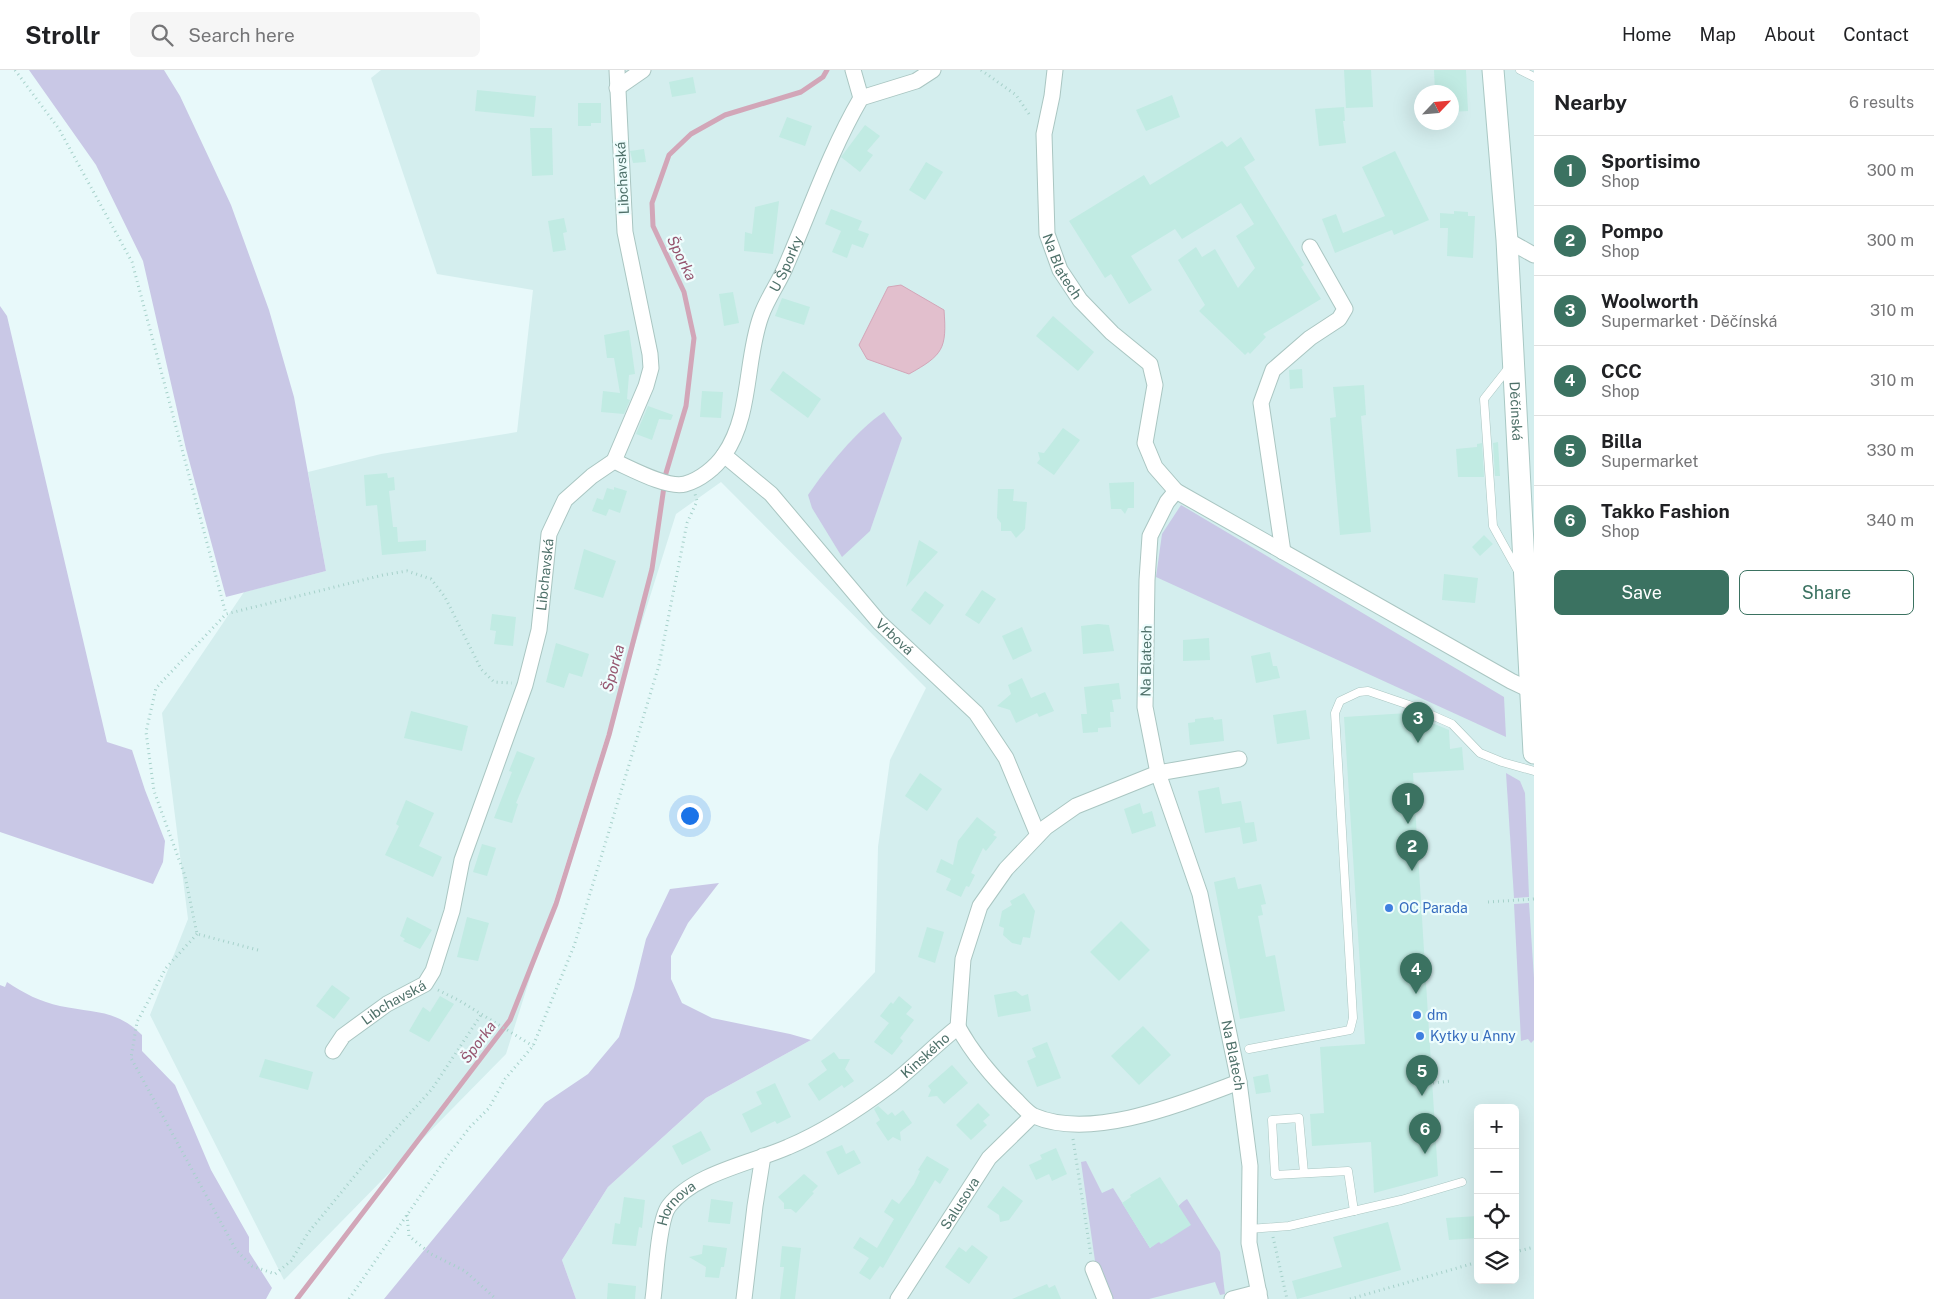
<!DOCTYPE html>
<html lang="en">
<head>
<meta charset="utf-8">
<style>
	body { margin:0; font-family:"Public Sans",sans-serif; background:#f6f6f6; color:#202124 }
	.controls { position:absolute; right:15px; bottom:15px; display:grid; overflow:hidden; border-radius:8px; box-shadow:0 5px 20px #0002 }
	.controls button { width:45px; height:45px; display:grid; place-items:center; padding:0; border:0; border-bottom:1px solid #e0e0e0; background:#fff; color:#202124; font:25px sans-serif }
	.compass { position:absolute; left:1414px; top:15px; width:45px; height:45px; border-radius:50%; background:#fff; box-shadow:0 5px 20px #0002; rotate:64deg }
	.you { position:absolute; left:689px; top:745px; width:18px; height:18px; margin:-12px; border:4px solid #fff; border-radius:50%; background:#1a73e8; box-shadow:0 0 0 8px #1a73e833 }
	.badge { display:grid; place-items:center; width:32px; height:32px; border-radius:50%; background:#3b7261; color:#fff; font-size:16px; font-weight:700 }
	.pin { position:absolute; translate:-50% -41px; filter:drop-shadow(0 1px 2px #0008) }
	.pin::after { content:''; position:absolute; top:26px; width:18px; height:15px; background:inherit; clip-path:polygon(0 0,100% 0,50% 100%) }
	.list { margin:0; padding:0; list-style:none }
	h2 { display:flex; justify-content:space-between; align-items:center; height:65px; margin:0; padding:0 20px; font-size:21px }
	h2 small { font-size:16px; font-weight:400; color:#757577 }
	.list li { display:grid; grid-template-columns:32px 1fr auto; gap:15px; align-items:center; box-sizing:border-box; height:70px; padding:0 20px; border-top:1px solid #e0e0e0 }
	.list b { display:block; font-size:19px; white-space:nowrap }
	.list p { margin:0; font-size:16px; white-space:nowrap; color:#757577 }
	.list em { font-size:16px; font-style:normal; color:#757577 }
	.actions { display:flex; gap:10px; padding:15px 20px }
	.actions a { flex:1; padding:11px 0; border:1px solid #3b7261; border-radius:8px; text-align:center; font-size:18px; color:#3b7261 }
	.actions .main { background:#3b7261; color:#fff }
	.icon { flex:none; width:28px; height:28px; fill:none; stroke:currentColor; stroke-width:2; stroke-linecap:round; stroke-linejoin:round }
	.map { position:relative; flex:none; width:1534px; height:1229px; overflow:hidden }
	header { display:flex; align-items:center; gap:30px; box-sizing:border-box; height:70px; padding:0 25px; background:#fff; border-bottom:1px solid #e0e0e0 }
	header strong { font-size:24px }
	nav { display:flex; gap:28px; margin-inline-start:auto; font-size:18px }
	.search { width:350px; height:45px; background:#f6f6f6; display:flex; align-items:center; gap:12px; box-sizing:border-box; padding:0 18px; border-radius:8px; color:#757577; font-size:19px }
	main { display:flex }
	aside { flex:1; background:#fff }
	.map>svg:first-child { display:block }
</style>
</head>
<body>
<header>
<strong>Strollr</strong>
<div class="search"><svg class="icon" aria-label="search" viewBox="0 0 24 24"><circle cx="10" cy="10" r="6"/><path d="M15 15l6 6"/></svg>Search here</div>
<nav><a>Home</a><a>Map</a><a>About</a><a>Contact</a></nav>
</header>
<main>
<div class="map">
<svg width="1534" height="1229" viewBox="0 0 1534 1229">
	<rect width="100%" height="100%" fill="#e8f9fa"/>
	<path fill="#d4eeee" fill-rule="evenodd" d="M381 0H1534V1229H576L562 1190 608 1117 706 1028 811 970 875 902 878 777 890 690 926 618 721 412 676 444 506 984 284 1210 150 945 188 849 162 643 244 522 326 501 308 402 381 384 517 362 533 220 437 204 371 8ZM1422 22H1452V52H1422ZM1478 1038H1515V1210H1478Z"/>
	<g fill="#c9c8e6">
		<polygon points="29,0 164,0 180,26 231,135 269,240 294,327 326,501 226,527 186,379 143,191 96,95"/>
		<polygon points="0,236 7,246 107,672 132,680 145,720 165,771 163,792 153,814 0,762"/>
		<path d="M884 342 902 368 870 461 842 487 812 438 808 425C827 397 856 361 884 342Z"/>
		<polygon points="1181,435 1504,627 1506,667 1156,507 1162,464"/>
		<polygon points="1506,703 1520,711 1525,723 1529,827 1514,828"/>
		<polygon points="719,813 688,853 671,886 671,909 682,933 712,948 790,964 811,970 706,1028 608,1117 562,1190 576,1229 384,1229 545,1033 588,1004 619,967 634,918 646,869 670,819"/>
		<polygon points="1529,833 1534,908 1534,970 1531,973 1528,969 1521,971 1514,834"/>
		<path d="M7 912C23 923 41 932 60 936 93 943 116 939 142 965V981L175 1015 211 1100 249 1167V1182L272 1218 266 1229H0V915L5 917Z"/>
		<path d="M1086 1091 1102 1123 1113 1118 1150 1178C1169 1166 1168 1140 1187 1129L1220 1182 1225 1224 1220 1225 1215 1212 1149 1229H1111L1095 1191 1081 1092Z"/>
	</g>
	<path fill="#e2bfcd" stroke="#d2a6b8" d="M901 215 944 240C947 279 943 285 909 304L867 289 859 275 888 217Z"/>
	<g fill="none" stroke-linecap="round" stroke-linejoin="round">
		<polyline stroke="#d2a6b8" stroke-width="5" points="297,1229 510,950 556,834 609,665 652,499 666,403 686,336 694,268 684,222 653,156 652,133 669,85 691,64 725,45 801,22 823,7 827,0"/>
	</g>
	<g fill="#c1ebe3">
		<polygon points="1344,0 1371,0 1373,37 1346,38"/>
		<polygon points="1434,0 1466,0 1468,41 1452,42 1452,22 1435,22"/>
		<polygon points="693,7 696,23 672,27 669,12"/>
		<polygon points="477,20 536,26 534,47 475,41"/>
		<polygon points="1172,25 1180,47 1146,61 1136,40"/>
		<polygon points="578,33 601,33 601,53 591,53 591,56 578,56"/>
		<polygon points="1344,37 1345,51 1343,51 1346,73 1319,76 1315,39"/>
		<polygon points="787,47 812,56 805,76 779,67"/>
		<polygon points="865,55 880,66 867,81 873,85 860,102 841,87"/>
		<polygon points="530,58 552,58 553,105 532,106"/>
		<polygon points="1241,67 1255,90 1244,97 1304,195 1301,197 1321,229 1263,264 1266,267 1250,284 1248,282 1245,285 1199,241 1205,235 1178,190 1196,177 1202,187 1215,179 1238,218 1255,198 1236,166 1254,154 1241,133 1182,169 1175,159 1131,186 1152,220 1129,234 1111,204 1105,208 1069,151 1144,105 1150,115 1222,71 1227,77"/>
		<polygon points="644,79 646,92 633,93 630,81"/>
		<polygon points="1395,81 1429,150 1394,165 1392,160 1335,183 1322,149 1336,144 1343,163 1385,146 1362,97"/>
		<polygon points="926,92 943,102 925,130 909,120"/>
		<polygon points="779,131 773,184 744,181 745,162 752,164 755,137"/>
		<polygon points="831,139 862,151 858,160 869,164 863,178 852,174 847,188 832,182 841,161 825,154"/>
		<polygon points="1454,141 1468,142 1468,146 1475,146 1473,188 1447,186 1448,158 1440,158 1440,143 1454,144"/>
		<polygon points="564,148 567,162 563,163 566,180 553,182 548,151"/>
		<polygon points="733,222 739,253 724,256 719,224"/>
		<polygon points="782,228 810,237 804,255 775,246"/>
		<polygon points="1053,246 1094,282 1078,301 1036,266"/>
		<polygon points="629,260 635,304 629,305 627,329 630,330 624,344 601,342 603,321 620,323 614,288 607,288 604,265"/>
		<polygon points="1302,299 1303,318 1290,319 1289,300"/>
		<polygon points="783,301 821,329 808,348 770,320"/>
		<polygon points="1364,315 1366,345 1361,346 1371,462 1340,465 1330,348 1336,347 1333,317"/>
		<polygon points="702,321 723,322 721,348 700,347"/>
		<polygon points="648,336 673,345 671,350 659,349 652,370 636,364"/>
		<polygon points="1063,358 1080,370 1054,405 1037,393 1040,389 1038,382 1044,383"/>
		<polygon points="1498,372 1500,406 1495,406 1493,373"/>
		<polygon points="1482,373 1484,407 1458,407 1456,379 1477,377 1477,374"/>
		<polygon points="387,403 388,408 394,407 395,420 389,421 393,457 397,457 398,472 426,470 426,481 382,485 377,435 366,436 364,405"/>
		<polygon points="1134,412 1134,438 1128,438 1125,444 1121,439 1111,439 1109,413"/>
		<polygon points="614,417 627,421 620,443 609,439 606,446 592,441 597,428 603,430 607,418 614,420"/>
		<polygon points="998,419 1014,419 1013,431 1027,432 1025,459 1016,468 1011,461 1001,461 1001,453 997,448"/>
		<polygon points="1484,465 1493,474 1480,486 1472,477"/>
		<polygon points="919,470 938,482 906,517"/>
		<polygon points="584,479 616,491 603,528 574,519"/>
		<polygon points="1444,504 1478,508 1475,533 1442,530"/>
		<polygon points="982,520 996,529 979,554 965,545"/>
		<polygon points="925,521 944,535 930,555 911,540"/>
		<polygon points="492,544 516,547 513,576 494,574 496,561 490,560"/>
		<polygon points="1098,554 1109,555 1114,581 1083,584 1081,556"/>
		<polygon points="1022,557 1032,581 1013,590 1002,566"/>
		<polygon points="1209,568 1210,590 1183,591 1183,570"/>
		<polygon points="556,573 589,584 582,607 569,603 564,618 546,612"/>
		<polygon points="1270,582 1273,596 1277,596 1280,608 1256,613 1251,586"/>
		<polygon points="1022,608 1031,628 1045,622 1054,641 1039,647 1037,643 1016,653 1010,640 997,636 1011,624 1008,615"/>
		<polygon points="1119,613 1121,629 1112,630 1114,642 1110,642 1111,657 1098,658 1098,662 1083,663 1081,644 1087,644 1084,617"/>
		<polygon points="1306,640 1310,669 1277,674 1273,645"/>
		<polygon points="411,641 468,656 462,681 404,668"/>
		<polygon points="1408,643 1449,660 1450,679 1462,677 1464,700 1413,703 1438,1106 1374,1123 1371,1072 1312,1076 1310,1044 1324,1043 1320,977 1365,974 1344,647"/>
		<polygon points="1213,647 1214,650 1222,649 1224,671 1190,675 1188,653 1195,652 1195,649"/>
		<polygon points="517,681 535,688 516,733 518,734 512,753 494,748 512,702 509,701"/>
		<polygon points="920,703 942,719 927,741 905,726"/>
		<polygon points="1219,717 1222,734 1241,731 1245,753 1254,752 1257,771 1243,774 1240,757 1205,763 1198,721"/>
		<polygon points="406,730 434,743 419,776 442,787 433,807 385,785 399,756 396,754"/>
		<polygon points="1140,733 1143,744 1152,741 1156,756 1132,764 1124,739"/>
		<polygon points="977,747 996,762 993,765 997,767 986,781 983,778 971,803 975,805 969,817 966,816 961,827 946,820 951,809 936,802 941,789 953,795 958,771"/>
		<polygon points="482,774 496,778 487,806 473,802"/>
		<polygon points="1235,807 1238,819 1261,814 1266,834 1261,835 1263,845 1258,846 1266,887 1275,885 1285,941 1240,949 1214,812"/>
		<polygon points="1024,823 1035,841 1030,868 1023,867 1021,875 1012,873 1003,865 1004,858 999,856 1002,841 1012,835 1010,831"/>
		<polygon points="407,847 432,860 420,879 403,871 405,869 400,866"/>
		<polygon points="467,847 489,853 478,891 457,887"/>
		<polygon points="1121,851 1150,880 1119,911 1090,882"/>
		<polygon points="927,857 944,862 935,893 918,887"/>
		<polygon points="332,915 350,928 334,949 316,936"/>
		<polygon points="1016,921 1022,926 1028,924 1031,941 998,947 994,925"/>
		<polygon points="440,926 454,934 429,972 409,961 423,937 430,942"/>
		<polygon points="899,926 912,937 906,944 914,950 900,968 903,971 892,985 874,972 889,953 880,946 891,932 893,934"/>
		<polygon points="1143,956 1171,985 1139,1015 1111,986"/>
		<polygon points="1047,972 1061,1008 1037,1017 1027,991 1036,987 1032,978"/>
		<polygon points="834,982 839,989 850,989 845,999 854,1011 844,1018 842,1015 819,1031 808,1014 827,1000 821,991"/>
		<polygon points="265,989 313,1002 308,1020 259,1007"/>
		<polygon points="952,995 968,1013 944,1034 937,1026 928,1027 931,1020 928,1016"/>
		<polygon points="1268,1004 1271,1022 1256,1024 1253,1007"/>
		<polygon points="775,1013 791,1047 777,1054 775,1051 751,1063 742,1044 762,1034 756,1022"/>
		<polygon points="978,1033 990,1045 983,1051 987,1055 971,1070 956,1055"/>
		<polygon points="878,1036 888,1045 892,1042 895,1046 903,1040 912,1053 900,1062 901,1071 893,1067 888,1071 876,1053 880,1050 874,1039"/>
		<polygon points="701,1061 711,1080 682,1095 672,1076"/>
		<polygon points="842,1075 846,1084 854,1080 861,1093 838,1105 826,1082"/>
		<polygon points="1056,1078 1067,1104 1052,1111 1049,1104 1036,1110 1029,1095 1042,1089 1040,1085"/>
		<polygon points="927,1086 949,1099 940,1114 935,1110 890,1186 883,1198 880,1196 870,1210 859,1203 869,1188 853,1178 860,1167 877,1178 894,1149 884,1142 892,1129 899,1134 914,1114 920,1101 918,1100"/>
		<polygon points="804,1104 818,1116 812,1122 814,1123 796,1143 791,1139 784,1139 784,1133 778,1127"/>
		<polygon points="1160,1107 1191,1155 1161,1174 1159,1172 1150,1178 1122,1133 1131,1127 1130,1125"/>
		<polygon points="1003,1116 1023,1131 1009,1150 1000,1152 999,1145 987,1137"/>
		<polygon points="624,1127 645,1130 642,1158 639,1157 636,1176 612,1174 615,1153 620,1154"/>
		<polygon points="711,1129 733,1132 730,1154 708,1152"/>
		<polygon points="1478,1146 1478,1168 1449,1170 1446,1148"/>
		<polygon points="1388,1152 1401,1200 1297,1229 1292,1211 1342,1197 1333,1167"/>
		<polygon points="703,1175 727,1178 724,1197 721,1197 719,1208 705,1207 706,1197 689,1187 702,1184"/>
		<polygon points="972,1175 988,1187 969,1214 945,1197 959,1177 966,1182"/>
		<polygon points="782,1176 801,1178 795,1229 780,1229 784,1197 780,1197"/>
		<polygon points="608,1213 636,1216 635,1229 607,1229"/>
		<polygon points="1047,1214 1049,1218 1055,1215 1061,1229 1012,1229"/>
	</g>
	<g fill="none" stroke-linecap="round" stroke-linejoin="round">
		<g stroke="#aac6c2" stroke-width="9">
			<g id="lane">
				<polyline points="1520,0 1534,7"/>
				<polyline points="1510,296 1484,329 1493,456 1518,501"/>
				<polyline points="1249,979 1350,960 1353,948 1335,643 1340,631 1359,622 1368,621 1409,635 1452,654 1480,683 1502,692 1534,701"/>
				<polyline points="1304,1103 1299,1048 1272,1050 1275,1105 1348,1101 1354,1141"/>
				<polyline points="1249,1159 1289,1156 1401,1130 1462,1112"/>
			</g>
		</g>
		<g stroke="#aac6c2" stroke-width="17">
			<g id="street">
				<polyline points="853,0 861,28"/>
				<path id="s1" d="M1055 0 1052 26 1044 64 1047 164 1060 200 1080 230 1112 263 1150 294 1155 315 1145 373 1155 397 1176 421 1167 432 1150 466 1147 510 1145 637 1158 703 1200 824 1239 1012 1250 1096 1249 1173 1260 1229"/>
				<polyline points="617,18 643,0"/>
				<polyline points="1507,170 1534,185"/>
				<path id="s2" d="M724 385 771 424 879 552 976 643 1006 688 1038 765"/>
				<path id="s3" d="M614 391C630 398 668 419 685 414 700 410 716 397 724 385 752 345 745 290 761 246 767 229 778 214 785 198 810 141 829 83 861 28L916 11 933 0"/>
				<polyline points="1176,421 1511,611 1530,620"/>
				<polyline points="1283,482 1261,333 1273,300 1310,268 1339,249 1345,239 1310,177"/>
				<path d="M958 957C974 986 993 1008 1017 1031 1022 1036 1028 1043 1034 1046 1092 1071 1183 1033 1239 1012"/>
				<path id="s4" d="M333 981 343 966 387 934 425 914 433 901 452 841 462 790 525 615 539 560 549 464 565 430 592 406 614 391 646 316 651 298 650 284 625 162 617 0"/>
				<polyline points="1093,1199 1105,1229"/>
				<path id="s5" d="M653 1229C656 1208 658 1150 669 1136 694 1103 752 1093 788 1077 824 1062 860 1038 892 1014 915 996 935 975 958 957L963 889 980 836 1006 799 1046 757 1076 736 1158 703 1239 689"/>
				<polyline points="744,1229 755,1136 763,1086"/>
				<path id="s6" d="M898 1229 989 1088 1032 1046"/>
				<polyline points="1232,1229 1259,1222"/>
			</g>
		</g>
		<g stroke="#a9c8c4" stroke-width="23">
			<g id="secondary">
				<path id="s7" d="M1493 0 1507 170 1534 683"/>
			</g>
		</g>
		<g stroke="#a6d1ca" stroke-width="3" stroke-dasharray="1 4" stroke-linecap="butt">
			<polyline points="15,0 59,59 132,192 226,544"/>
			<polyline points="981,0 1016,25 1031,47"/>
			<polyline points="1488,832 1534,829"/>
			<polyline points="197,864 166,898 137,952 131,988 236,1180 252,1196 275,1204 291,1191 308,1163 367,1091 432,1019 481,945"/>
			<polyline points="258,880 197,864 185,806 154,721 146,662 156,618 226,544 383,505 407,501 431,509 445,527 481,599 494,612 512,613"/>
			<polyline points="438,920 460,931 533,976"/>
			<polyline points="1433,1013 1451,1011"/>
			<polyline points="1073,1069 1091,1186"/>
			<polyline points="407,1145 409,1166 431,1184 465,1201 496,1229"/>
			<polyline points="1273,1167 1287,1229"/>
			<polyline points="1515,1182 1534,1177"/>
			<polyline points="349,1229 449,1084 470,1057 489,1038 505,1009 533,976 574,876 613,748 659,595 687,453 697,431 695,424"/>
			<polyline points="1350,1229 1478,1192"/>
		</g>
		<use href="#lane" stroke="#fff" stroke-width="8"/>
		<use href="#street" stroke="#fff" stroke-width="15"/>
		<use href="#secondary" stroke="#fff" stroke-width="21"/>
	</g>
	<g fill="#3f7fe0" stroke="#eefdfd" stroke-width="2">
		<circle cx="1389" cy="838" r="5"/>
		<circle cx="1417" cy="945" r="5"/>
		<circle cx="1420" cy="966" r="5"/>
	</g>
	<g text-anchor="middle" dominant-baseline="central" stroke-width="4.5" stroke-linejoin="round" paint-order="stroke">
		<g font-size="14" fill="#4f716a" stroke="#eefdfd">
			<text transform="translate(622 108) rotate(-93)">Libchavská</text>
			<text stroke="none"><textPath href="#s3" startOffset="328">U Šporky</textPath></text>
			<text stroke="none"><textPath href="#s1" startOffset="201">Na Blatech</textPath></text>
			<text stroke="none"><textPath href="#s7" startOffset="342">Děčínská</textPath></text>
			<text stroke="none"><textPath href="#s4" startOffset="544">Libchavská</textPath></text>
			<text stroke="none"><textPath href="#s2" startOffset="250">Vrbová</textPath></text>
			<text transform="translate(1146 591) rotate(-89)">Na Blatech</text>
			<text stroke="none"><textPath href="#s4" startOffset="79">Libchavská</textPath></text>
			<text stroke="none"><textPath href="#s5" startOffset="395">Kinského</textPath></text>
			<text stroke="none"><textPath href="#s1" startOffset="1056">Na Blatech</textPath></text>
			<text stroke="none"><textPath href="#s6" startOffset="114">Salusova</textPath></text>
			<text stroke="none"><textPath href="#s5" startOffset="101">Hornova</textPath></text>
		</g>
		<g font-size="14" fill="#366cbe" stroke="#eefdfd" text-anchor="start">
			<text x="1399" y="838">OC Parada</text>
			<text x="1427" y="945">dm</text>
			<text x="1430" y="966">Kytky u Anny</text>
		</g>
		<g font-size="15" font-style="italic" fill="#96556f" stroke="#eefdfd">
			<text transform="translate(682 188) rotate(64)">Šporka</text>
			<text transform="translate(613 598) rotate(-75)">Šporka</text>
			<text transform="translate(478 972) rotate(-53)">Šporka</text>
		</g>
	</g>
</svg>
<div class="controls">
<button>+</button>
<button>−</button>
<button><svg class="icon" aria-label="locate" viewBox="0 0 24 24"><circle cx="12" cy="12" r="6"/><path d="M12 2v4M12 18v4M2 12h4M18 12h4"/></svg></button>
<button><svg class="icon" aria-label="layers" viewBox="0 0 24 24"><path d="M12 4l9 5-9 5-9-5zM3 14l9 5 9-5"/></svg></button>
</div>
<svg class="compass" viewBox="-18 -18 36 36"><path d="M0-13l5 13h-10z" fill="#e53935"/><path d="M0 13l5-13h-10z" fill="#757577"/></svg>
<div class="you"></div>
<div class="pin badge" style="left:1408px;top:754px">1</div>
<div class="pin badge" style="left:1412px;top:801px">2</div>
<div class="pin badge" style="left:1418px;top:673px">3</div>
<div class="pin badge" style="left:1416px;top:924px">4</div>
<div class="pin badge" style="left:1422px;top:1026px">5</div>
<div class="pin badge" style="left:1425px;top:1084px">6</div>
</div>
<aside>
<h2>Nearby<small>6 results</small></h2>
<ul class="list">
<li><span class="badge">1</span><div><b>Sportisimo</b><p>Shop</p></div><em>300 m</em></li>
<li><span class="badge">2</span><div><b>Pompo</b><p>Shop</p></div><em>300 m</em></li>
<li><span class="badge">3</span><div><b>Woolworth</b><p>Supermarket · Děčínská</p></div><em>310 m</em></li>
<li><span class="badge">4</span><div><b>CCC</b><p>Shop</p></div><em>310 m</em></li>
<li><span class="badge">5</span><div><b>Billa</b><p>Supermarket</p></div><em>330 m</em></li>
<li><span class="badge">6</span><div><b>Takko Fashion</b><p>Shop</p></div><em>340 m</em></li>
</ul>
<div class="actions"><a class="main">Save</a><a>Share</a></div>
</aside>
</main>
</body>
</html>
